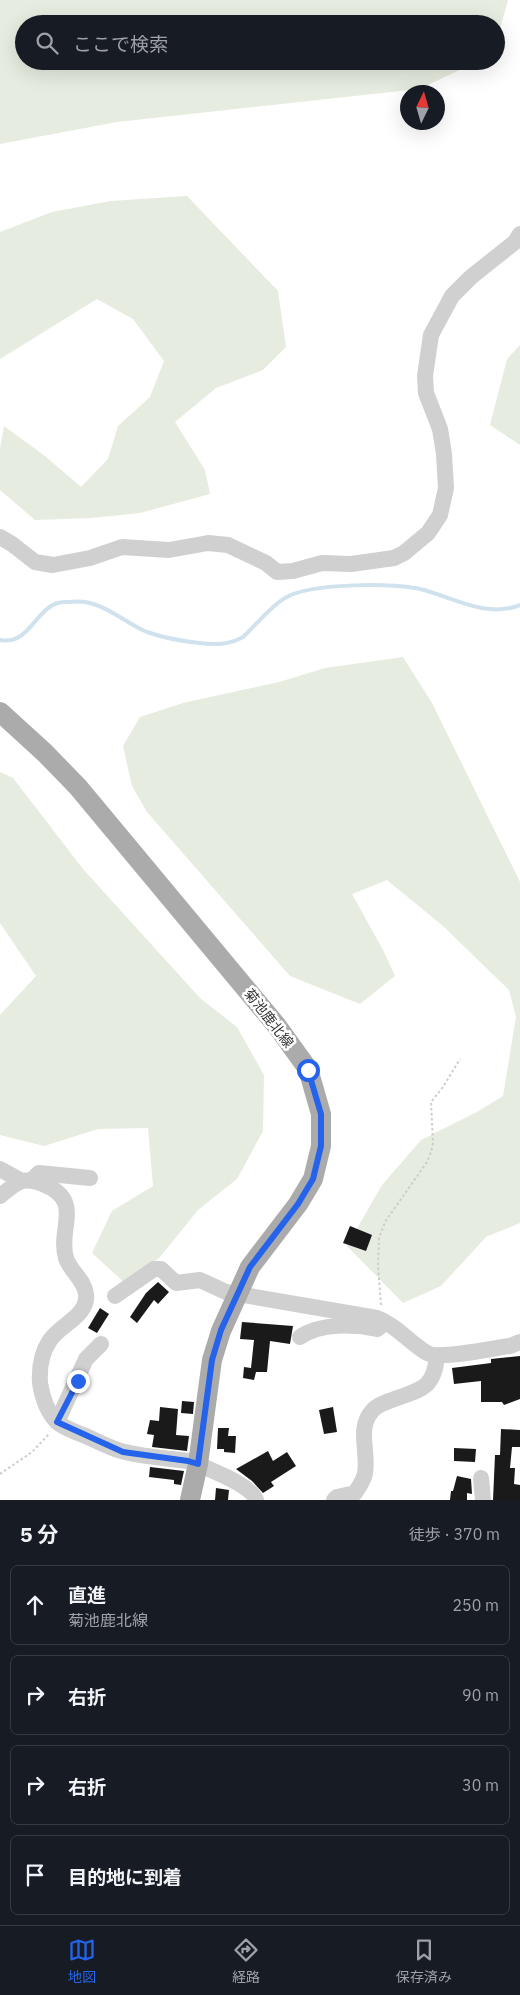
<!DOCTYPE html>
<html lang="ja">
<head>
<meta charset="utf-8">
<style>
	body { margin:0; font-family:"IBM Plex Sans","Noto Sans JP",sans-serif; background:#242831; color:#f1f3f6 }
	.compass { position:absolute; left:400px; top:85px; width:45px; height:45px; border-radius:50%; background:#171b24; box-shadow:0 5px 20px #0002; rotate:5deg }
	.stop { position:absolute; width:15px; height:15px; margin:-11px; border:4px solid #2563eb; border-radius:50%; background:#fff }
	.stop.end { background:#2563eb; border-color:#fff; box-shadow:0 1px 5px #0008 }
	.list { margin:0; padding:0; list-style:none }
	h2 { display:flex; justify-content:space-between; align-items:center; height:65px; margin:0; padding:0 20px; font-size:21px }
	h2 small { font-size:16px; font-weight:400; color:#9ea1a6 }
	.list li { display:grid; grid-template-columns:32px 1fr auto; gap:15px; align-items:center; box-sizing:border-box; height:80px; margin:0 10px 10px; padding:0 10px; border:1px solid #363941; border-radius:8px }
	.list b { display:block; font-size:19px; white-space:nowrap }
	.list p { margin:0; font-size:16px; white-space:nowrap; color:#9ea1a6 }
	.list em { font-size:16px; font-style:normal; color:#9ea1a6 }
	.icon { flex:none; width:28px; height:28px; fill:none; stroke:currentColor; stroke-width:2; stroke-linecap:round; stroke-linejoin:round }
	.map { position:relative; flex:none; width:520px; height:1500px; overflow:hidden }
	.search { position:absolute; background:#171b24; box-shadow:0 5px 20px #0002; left:15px; right:15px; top:15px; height:55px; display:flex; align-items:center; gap:12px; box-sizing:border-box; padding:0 18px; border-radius:28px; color:#9ea1a6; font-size:19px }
	.sheet { height:425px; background:#171b24 }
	nav { display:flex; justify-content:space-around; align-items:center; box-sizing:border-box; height:70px; border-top:1px solid #363941; background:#171b24; font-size:14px; color:#9ea1a6 }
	nav a { display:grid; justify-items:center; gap:2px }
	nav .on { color:#2563eb }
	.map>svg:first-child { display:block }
</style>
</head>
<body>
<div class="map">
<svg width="520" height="1500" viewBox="0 0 520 1500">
	<rect width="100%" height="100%" fill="#fff"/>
	<g fill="#e6ecdf">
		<polygon points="0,0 508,0 496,43 496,24 24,24 24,61 479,61 419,89 117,122 0,144"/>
		<polygon points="187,196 278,291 286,347 263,370 216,388 175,422 205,470 210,494 140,513 91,518 35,520 0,490 0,449 4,426 45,456 81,487 108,459 118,426 150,397 164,361 133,319 97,299 0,359 0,232 52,212 111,201"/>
		<polygon points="520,345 520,445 490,425 507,359"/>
		<polygon points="403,657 432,703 520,882 520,1223 486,1237 441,1286 403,1303 347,1246 382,1185 421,1140 477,1112 503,1096 516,1017 509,990 443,926 387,880 352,894 383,950 395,976 360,1004 290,976 147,812 132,786 123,746 140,717 183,703 279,682 325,668"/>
		<polygon points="0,772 13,778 83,869 200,998 237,1027 264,1075 263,1131 237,1179 198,1210 160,1257 126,1284 92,1253 112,1211 153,1186 148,1128 98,1129 44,1146 0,1135 0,1015 36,976 0,923"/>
	</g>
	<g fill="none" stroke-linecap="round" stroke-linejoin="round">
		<path stroke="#cfe2ee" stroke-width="4" d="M0 640C32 646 36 602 65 602 72 602 79 601 85 602 108 606 126 623 147 632 164 638 181 641 199 643 215 645 229 645 243 637 256 625 271 606 285 598 309 583 397 582 424 590 456 599 487 618 520 605"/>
	</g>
	<g fill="#1a1a1a">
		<polygon points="350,1226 372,1235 366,1251 343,1243"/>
		<polygon points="158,1282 169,1292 158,1304 154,1300 137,1323 130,1317 146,1293"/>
		<polygon points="100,1308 109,1314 97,1333 88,1328"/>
		<polygon points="242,1322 293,1326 290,1344 270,1341 267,1372 256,1372 254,1380 243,1378 244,1367 251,1368 254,1340 240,1339"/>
		<polygon points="520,1356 520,1399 504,1405 502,1402 481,1402 481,1381 454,1384 452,1368 491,1363 491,1359"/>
		<polygon points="182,1401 194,1402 193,1414 181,1413"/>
		<polygon points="160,1407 178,1409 176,1435 189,1436 187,1451 152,1447 154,1435 147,1434 150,1420 159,1421"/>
		<polygon points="333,1407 337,1432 324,1434 319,1410"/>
		<polygon points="218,1428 229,1428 228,1436 236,1436 235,1453 224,1452 224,1449 217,1449"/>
		<polygon points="501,1429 520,1430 520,1447 512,1447 510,1468 515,1468 514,1484 520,1485 520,1500 493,1500 495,1455 500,1455"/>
		<polygon points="454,1448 476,1449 475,1462 454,1461"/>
		<polygon points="268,1451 273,1461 287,1452 296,1466 271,1482 274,1486 263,1493 252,1481 236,1469"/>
		<polygon points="150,1467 184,1471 181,1485 174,1484 174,1480 149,1477"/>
		<polygon points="457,1476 471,1479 472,1494 467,1493 467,1500 450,1500 451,1491 453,1491"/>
		<polygon points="216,1488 229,1490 228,1500 215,1500"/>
	</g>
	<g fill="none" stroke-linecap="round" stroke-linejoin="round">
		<g stroke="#cdcdcd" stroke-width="2" stroke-dasharray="2.5 2.5" stroke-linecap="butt">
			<polyline points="381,1305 378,1266 379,1238 385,1222 427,1162 431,1152 433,1143 431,1102 443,1087 460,1059"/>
			<polyline points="0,1474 32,1452 49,1434"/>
		</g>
		<g stroke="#d0d0d0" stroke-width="16">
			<polyline points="0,537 12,544 35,562 53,565 90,558 122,547 169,550 208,543 228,545 266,563 277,572 293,571 322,563 351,564 394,558 404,553 428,533 440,515 446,488 444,454 440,429 426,393 425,376 431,335 452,296 471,277 515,242 520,234"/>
			<polyline points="0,1169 20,1180"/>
			<polyline points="32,1180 39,1173 90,1178"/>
			<path d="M0 1196C16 1184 21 1175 43 1184 85 1201 57 1228 66 1258 70 1271 84 1279 86 1294 89 1315 60 1325 50 1340 42 1352 39 1368 40 1383 42 1396 47 1411 56 1421 63 1428 74 1431 83 1435 96 1440 111 1449 125 1452 145 1457 167 1458 188 1461 203 1466 252 1485 256 1500"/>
			<path d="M115 1296 154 1269H161L176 1283 200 1280 226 1292 377 1318C396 1325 409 1342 427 1353 439 1360 494 1348 510 1346L520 1342"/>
			<path d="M300 1337C320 1323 354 1324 377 1329L380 1327"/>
			<polyline points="57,1422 86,1359 101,1344"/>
			<polyline points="481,1478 483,1500"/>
			<path d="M334 1500 337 1497 355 1493C359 1487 364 1480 365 1473 369 1451 356 1428 373 1410 377 1405 384 1403 389 1401 418 1390 434 1391 437 1356"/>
		</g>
		<polyline stroke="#ababab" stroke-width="20" points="0,712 45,753 78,787 277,1026 308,1069 321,1114 321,1146 313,1179 298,1204 250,1267 221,1331 212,1360 198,1464 190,1500"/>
	</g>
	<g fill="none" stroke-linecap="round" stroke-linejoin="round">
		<polyline stroke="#2563eb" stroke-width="6" points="78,1381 57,1422 123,1452 188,1461 198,1464 212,1360 221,1330 250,1267 298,1204 313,1179 321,1146 321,1114 308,1070"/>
	</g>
	<g text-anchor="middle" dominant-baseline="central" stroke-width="5" stroke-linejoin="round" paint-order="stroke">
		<g font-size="14" fill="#333" stroke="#fff">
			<text transform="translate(269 1018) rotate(52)">菊池鹿北線</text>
		</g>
	</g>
</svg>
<svg class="compass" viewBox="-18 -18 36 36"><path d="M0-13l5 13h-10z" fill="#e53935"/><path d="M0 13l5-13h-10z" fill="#9ea1a6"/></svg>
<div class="stop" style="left:308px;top:1070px"></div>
<div class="stop end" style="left:78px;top:1381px"></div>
<div class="search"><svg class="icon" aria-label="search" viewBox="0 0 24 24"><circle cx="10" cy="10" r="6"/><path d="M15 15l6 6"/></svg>ここで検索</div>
</div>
<section class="sheet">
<h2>5 分<small>徒歩 · 370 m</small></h2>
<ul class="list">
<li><svg class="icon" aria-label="ahead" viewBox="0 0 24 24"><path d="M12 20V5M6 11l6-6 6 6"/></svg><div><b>直進</b><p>菊池鹿北線</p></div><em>250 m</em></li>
<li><svg class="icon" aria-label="right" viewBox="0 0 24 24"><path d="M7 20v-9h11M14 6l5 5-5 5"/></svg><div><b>右折</b></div><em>90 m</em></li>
<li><svg class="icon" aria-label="right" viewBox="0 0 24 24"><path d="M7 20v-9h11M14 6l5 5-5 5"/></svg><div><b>右折</b></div><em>30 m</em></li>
<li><svg class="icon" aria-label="arrive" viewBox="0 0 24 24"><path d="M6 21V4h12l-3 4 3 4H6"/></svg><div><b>目的地に到着</b></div></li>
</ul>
</section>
<nav>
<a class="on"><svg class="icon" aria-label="map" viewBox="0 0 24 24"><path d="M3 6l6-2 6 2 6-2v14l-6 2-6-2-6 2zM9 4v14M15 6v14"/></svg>地図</a>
<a><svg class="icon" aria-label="directions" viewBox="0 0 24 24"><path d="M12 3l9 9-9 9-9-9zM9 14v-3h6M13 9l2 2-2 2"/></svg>経路</a>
<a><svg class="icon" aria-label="saved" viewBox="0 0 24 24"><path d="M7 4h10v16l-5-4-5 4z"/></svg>保存済み</a>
</nav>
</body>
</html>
